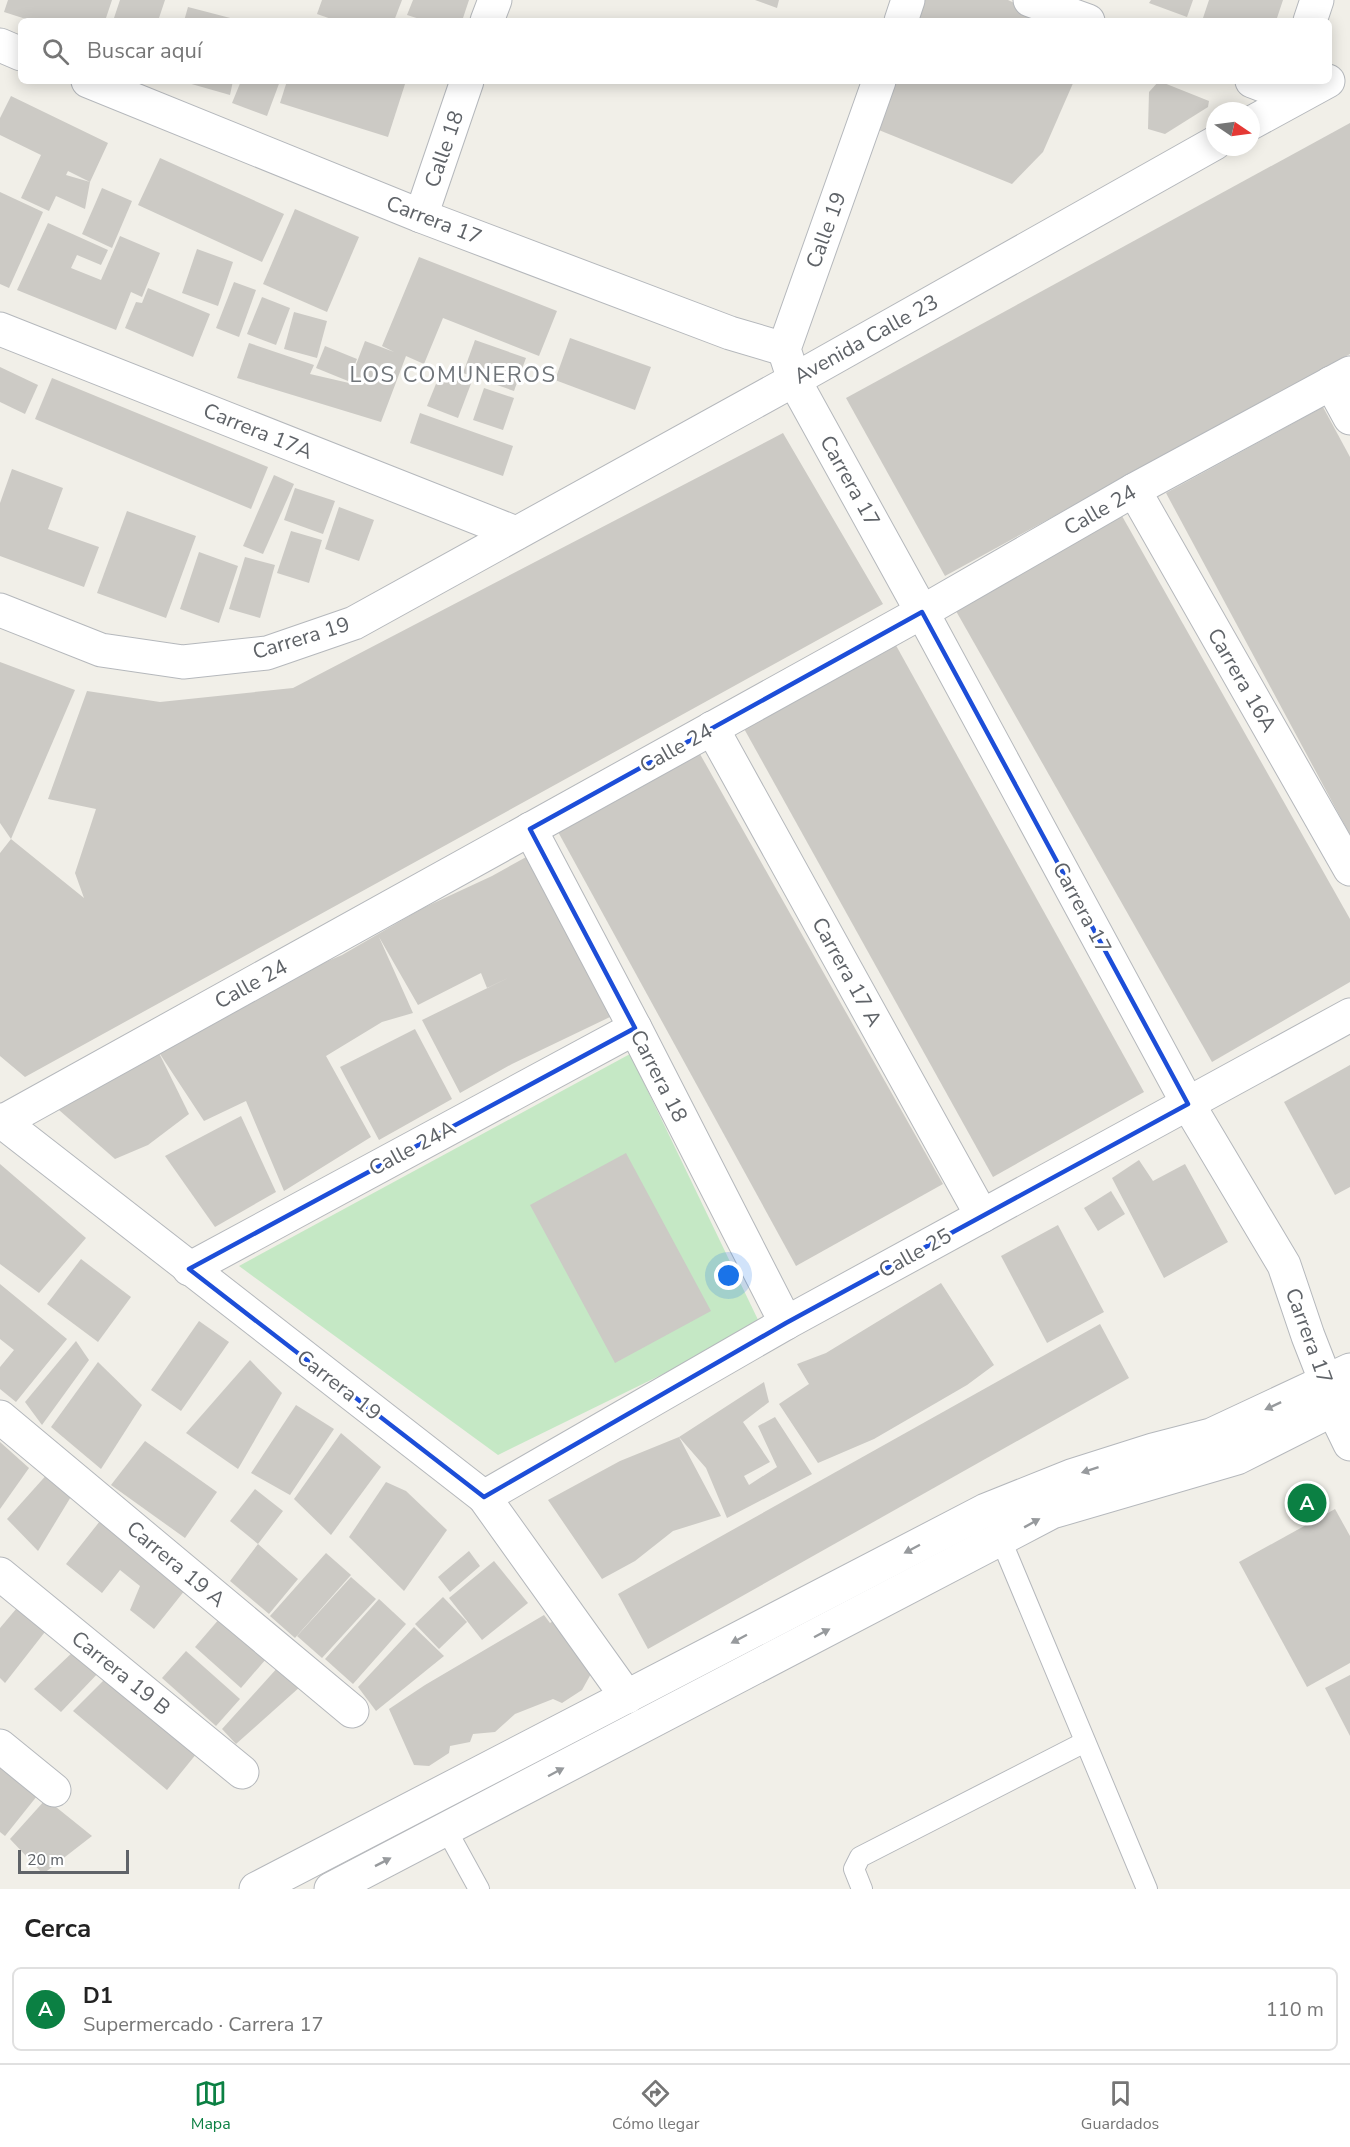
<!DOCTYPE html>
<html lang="es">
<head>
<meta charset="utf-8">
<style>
	body { margin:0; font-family:"Nunito Sans",sans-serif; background:#f2f2f2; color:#222 }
	.compass { position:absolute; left:1206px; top:102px; width:54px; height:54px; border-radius:50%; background:#fff; box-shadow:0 3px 15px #0003; rotate:103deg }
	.scale { position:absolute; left:18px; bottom:15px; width:111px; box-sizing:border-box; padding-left:6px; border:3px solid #5f6368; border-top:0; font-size:16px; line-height:21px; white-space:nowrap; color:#5f6368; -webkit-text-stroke:4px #fff; paint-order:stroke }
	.you { position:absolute; left:729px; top:1276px; width:21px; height:21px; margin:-15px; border:4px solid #fff; border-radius:50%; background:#1a73e8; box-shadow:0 0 0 9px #1a73e833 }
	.badge { display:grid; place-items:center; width:39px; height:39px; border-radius:50%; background:#0b8043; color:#fff; font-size:20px; font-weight:700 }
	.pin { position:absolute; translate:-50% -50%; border:3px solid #fff; box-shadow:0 2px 6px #0006 }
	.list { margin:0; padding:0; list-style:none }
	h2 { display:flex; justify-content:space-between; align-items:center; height:78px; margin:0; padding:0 24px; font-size:26px }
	h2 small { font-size:20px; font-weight:400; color:#767676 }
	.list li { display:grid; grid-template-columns:39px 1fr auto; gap:18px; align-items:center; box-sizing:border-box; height:84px; margin:0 12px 12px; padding:0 12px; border:2px solid #e0e0e0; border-radius:9px }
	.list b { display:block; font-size:22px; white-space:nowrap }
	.list p { margin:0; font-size:20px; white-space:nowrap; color:#767676 }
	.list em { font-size:20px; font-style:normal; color:#767676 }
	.icon { flex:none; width:33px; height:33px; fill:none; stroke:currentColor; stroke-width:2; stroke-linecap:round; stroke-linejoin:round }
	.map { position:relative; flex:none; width:1350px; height:1889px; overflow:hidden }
	.search { position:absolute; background:#fff; box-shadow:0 3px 15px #0003; left:18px; right:18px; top:18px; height:66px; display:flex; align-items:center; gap:15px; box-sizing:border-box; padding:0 21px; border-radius:9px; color:#767676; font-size:22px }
	.sheet { height:174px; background:#fff }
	nav { display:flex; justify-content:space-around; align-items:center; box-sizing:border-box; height:84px; border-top:2px solid #e0e0e0; background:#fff; font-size:16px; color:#767676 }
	nav a { display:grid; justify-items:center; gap:3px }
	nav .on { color:#0b8043 }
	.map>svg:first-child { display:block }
</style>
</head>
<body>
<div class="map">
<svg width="1350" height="1889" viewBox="0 0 1350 1889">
	<rect width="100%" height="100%" fill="#f1efe8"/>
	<polygon fill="#c5e8c5" points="630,1054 761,1326 498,1455 239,1266"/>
	<g fill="#cccac5">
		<polygon points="8,0 112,0 105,21 32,21 4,12"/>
		<polygon points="120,0 165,0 158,21 113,21"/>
		<polygon points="322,0 402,0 394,21 337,21 317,14"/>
		<polygon points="413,0 469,0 462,21 426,21 407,15"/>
		<polygon points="755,0 779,0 777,8"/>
		<polygon points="916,0 1008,0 1052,21 907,21"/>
		<polygon points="1151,0 1193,0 1187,17 1149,3"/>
		<polygon points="1209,0 1283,0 1276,21 1202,21"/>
		<polygon points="188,7 238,20 238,21 184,21"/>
		<polygon points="181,81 233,81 230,95"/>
		<polygon points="241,81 280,81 267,116 232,103"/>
		<polygon points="287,81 406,81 388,137 280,103"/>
		<polygon points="882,81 1074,81 1043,152 1012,184 864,124"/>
		<polygon points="1159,81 1209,101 1208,107 1165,134 1148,129 1149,92"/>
		<polygon points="11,96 108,143 90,182 68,171 66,175 90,182 85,209 56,196 49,211 21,198 41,155 0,135 0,118"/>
		<polygon points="1350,123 1350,354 945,576 846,398"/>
		<polygon points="160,158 284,214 262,262 138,205"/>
		<polygon points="102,188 132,201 112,248 82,234"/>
		<polygon points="0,192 43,212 9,288 0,284"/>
		<polygon points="295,209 359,237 327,312 263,284"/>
		<polygon points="48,223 108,250 101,265 77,255 71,268 101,280 120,236 160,253 142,297 131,292 116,330 17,290"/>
		<polygon points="197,249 233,262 218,306 182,293"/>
		<polygon points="419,257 557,311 539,356 443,318 424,364 406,356 381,422 237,378 249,343 314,365 310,374 349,383 365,341 394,352 382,346"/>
		<polygon points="234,282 256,290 239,337 216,328"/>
		<polygon points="148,288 210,314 193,357 125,328 136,302 142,303"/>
		<polygon points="262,297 290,308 276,345 247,334"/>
		<polygon points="294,312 327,321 317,358 284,349"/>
		<polygon points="570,338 651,367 635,410 555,380"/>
		<polygon points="475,340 526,358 514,391 463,373"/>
		<polygon points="325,346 357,359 348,381 316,368"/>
		<polygon points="0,367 38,385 25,414 0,402"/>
		<polygon points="442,369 472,381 458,418 427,406"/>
		<polygon points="52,378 268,467 251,509 35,419"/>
		<polygon points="484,388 514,398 503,430 473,420"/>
		<polygon points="1323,407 1350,457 1350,835 1166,493"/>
		<polygon points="420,413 513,446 503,476 410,443"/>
		<polygon points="783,433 883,604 25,1077 0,1056 0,853 11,839 84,898 75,873 96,809 48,799 87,691 160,702 293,688"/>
		<polygon points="12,469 63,488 48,529 99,547 84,587 0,556 0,503"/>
		<polygon points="274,475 294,484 263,554 243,546"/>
		<polygon points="295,488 335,501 323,534 284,520"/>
		<polygon points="339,507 374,520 359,561 325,549"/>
		<polygon points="127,511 196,536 166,618 97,593"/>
		<polygon points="1122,516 1350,919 1350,982 1212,1062 956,611"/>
		<polygon points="291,531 322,540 309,583 277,573"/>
		<polygon points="199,552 238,566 219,623 180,609"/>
		<polygon points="245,557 275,565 260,618 229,609"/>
		<polygon points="893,640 1144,1092 993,1177 742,725"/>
		<polygon points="0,662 75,690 11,839 0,823"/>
		<polygon points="696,747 943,1184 796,1266 557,830"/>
		<polygon points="528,856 576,946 610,1017 512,1064 460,1093 422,1020 541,962 487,988 481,973 418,1005 379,937 413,1013 382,1022 326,1056 371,1137 284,1191 246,1101 204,1121 158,1051 283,980 342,955 423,908 492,876"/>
		<polygon points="415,1029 452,1099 379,1140 340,1067"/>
		<polygon points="158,1051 189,1114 148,1145 115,1159 59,1110"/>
		<polygon points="1350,1065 1350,1187 1335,1195 1284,1102"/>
		<polygon points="241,1116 276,1192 215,1227 165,1156"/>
		<polygon points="626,1153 711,1311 615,1363 530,1205"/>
		<polygon points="1139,1160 1153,1181 1185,1164 1228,1242 1164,1278 1112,1178"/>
		<polygon points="0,1164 86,1238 39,1293 0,1264"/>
		<polygon points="1111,1191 1125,1214 1098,1231 1084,1208"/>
		<polygon points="1058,1225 1104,1312 1047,1343 1001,1256"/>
		<polygon points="81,1259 131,1297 98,1342 47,1304"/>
		<polygon points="941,1283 994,1365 967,1385 874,1439 818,1463 779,1404 809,1384 797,1364 826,1353"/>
		<polygon points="0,1284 67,1339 16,1402 0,1389 0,1367 14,1350 0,1339"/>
		<polygon points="199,1321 229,1342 181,1411 151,1390"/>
		<polygon points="1100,1324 1129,1378 648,1649 618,1594"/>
		<polygon points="76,1341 89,1360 42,1425 25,1402"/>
		<polygon points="250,1360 282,1393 238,1469 186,1433"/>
		<polygon points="98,1362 142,1405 101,1469 51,1427"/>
		<polygon points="764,1382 769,1402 743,1422 770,1462 744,1476 749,1485 777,1467 758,1426 775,1417 812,1474 727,1518 706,1468 679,1437 721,1516 673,1531 635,1561 602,1579 548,1500 620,1461 679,1437"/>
		<polygon points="296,1405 334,1429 290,1495 251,1473"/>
		<polygon points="341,1433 381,1467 331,1535 294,1499"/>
		<polygon points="145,1441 217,1492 185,1538 111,1485"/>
		<polygon points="0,1442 29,1468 0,1509"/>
		<polygon points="50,1471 72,1495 38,1551 7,1519"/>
		<polygon points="386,1482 406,1491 447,1530 404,1591 349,1537"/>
		<polygon points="255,1489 283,1511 258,1544 298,1579 269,1614 230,1581 258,1544 230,1521"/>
		<polygon points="1335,1509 1350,1536 1350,1663 1307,1687 1239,1562"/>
		<polygon points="100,1521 185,1590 154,1629 130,1610 140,1586 120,1570 102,1593 66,1564"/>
		<polygon points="469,1551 480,1566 450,1592 438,1577"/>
		<polygon points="326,1553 351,1575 295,1638 270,1616"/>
		<polygon points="494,1561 528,1603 482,1640 449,1598"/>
		<polygon points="351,1577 376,1599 322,1658 297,1636"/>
		<polygon points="443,1597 467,1622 439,1649 415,1624"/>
		<polygon points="379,1599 406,1624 353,1684 325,1659"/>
		<polygon points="22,1602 48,1628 5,1683 0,1678 0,1628"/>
		<polygon points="544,1615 550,1623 561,1616 592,1672 582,1690 562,1703 553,1699 515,1714 495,1732 473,1734 470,1742 450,1746 449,1753 429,1766 414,1765 389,1709 425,1685"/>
		<polygon points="220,1618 266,1659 241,1688 195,1647"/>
		<polygon points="414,1627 444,1656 376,1711 358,1687"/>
		<polygon points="76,1649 101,1670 61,1712 34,1689"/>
		<polygon points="186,1651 240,1699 216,1726 162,1678"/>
		<polygon points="279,1666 301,1686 236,1744 222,1729"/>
		<polygon points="1350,1675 1350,1736 1325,1688"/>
		<polygon points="106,1678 197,1753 167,1790 73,1711"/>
		<polygon points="0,1757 41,1791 5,1836 0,1832"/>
		<polygon points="46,1799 92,1836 43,1874 10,1839"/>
	</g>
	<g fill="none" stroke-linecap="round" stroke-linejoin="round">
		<g stroke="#b5b8bc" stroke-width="22">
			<g id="lane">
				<polyline points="1001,1540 1147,1889"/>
				<polyline points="446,1829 479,1889"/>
				<polyline points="862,1889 854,1869 860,1857 1085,1742"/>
			</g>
		</g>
		<g stroke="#b5b8bc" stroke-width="35">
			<g id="street">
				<polyline points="1030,0 1088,21"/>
				<polyline points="487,21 495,0"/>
				<polyline points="901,21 908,0"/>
				<polyline points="1310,21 1317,0"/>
				<polyline points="0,45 21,54"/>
				<polyline points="88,81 421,216 730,333 784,349"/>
				<polyline points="879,81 784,349 794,380 922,612 1188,1104 1284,1265 1308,1336 1326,1382 1333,1409 1350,1444"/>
				<polyline points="1252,81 1286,94"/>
				<polyline points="1251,123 1328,81"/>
				<polyline points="421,216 467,81"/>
				<polyline points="0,329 516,533"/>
				<polyline points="1331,383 1350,418"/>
				<polyline points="1134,490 1350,869"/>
				<polyline points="0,610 101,650 183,662 267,653 354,623 794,380 1215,143"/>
				<polyline points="712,728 982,1216"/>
				<polyline points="530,829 635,1028 786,1323"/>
				<polyline points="0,1120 484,1497 627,1697"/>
				<polyline points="2,1122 922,612 1134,490 1350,373"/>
				<polyline points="189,1269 635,1028"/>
				<polyline points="0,1417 352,1711"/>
				<polyline points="484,1497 786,1323 1350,1015"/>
				<polyline points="0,1574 242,1772"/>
				<polyline points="0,1746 54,1790"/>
				<polyline points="256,1889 986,1510 1071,1476 1153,1450 1211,1435 1350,1370"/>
				<polyline points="331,1889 1052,1512 1237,1458 1350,1401"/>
			</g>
		</g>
		<use href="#lane" stroke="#fff" stroke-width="20"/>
		<use href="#street" stroke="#fff" stroke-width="33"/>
	</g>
	<defs><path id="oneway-solid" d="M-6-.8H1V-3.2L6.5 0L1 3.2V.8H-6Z" transform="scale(1.5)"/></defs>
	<g fill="#979a9d">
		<use href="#oneway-solid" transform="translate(1273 1406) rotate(155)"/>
		<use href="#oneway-solid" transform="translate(1090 1470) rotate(162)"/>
		<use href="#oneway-solid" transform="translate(1032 1523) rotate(-29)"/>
		<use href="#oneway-solid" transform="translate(912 1549) rotate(152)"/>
		<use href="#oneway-solid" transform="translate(822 1633) rotate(-28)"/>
		<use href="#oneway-solid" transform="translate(739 1639) rotate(152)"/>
		<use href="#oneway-solid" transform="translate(556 1772) rotate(-28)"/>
		<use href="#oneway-solid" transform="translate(383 1862) rotate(-27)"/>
	</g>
	<path fill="none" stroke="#1d4ed8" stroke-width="4.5" stroke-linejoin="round" d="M922 612 1188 1104 786 1323 484 1497 189 1269 635 1028 530 829Z"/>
	<g text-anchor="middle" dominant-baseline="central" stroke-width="6" stroke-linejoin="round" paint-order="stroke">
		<g font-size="21" fill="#5f6368" stroke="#fff">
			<text transform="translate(444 149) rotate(-71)">Calle 18</text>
			<text transform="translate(434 220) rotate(21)">Carrera 17</text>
			<text transform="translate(826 230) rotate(-70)">Calle 19</text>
			<text transform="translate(866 339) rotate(-29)">Avenida Calle 23</text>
			<text transform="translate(258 431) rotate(22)">Carrera 17A</text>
			<text transform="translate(850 481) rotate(61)">Carrera 17</text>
			<text transform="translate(1100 510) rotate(-30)">Calle 24</text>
			<text transform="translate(301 638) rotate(-17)">Carrera 19</text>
			<text transform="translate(1242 680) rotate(60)">Carrera 16A</text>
			<text transform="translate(676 748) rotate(-29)">Calle 24</text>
			<text transform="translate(1082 908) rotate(62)">Carrera 17</text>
			<text transform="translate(847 972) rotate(61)">Carrera 17 A</text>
			<text transform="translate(251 984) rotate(-29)">Calle 24</text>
			<text transform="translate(659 1076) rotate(63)">Carrera 18</text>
			<text transform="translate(412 1148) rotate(-28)">Calle 24A</text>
			<text transform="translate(915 1253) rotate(-29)">Calle 25</text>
			<text transform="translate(1309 1336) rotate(70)">Carrera 17</text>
			<text transform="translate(339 1385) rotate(38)">Carrera 19</text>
			<text transform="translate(176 1564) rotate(40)">Carrera 19 A</text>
			<text transform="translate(121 1673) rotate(39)">Carrera 19 B</text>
		</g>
		<g font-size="22" letter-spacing="1.5" fill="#70757a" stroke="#fff">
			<text x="453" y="375">LOS COMUNEROS</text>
		</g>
	</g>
</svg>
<svg class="compass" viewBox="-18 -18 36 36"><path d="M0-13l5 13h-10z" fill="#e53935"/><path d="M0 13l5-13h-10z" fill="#767676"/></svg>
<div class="scale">20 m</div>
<div class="you"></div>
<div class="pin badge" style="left:1307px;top:1503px">A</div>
<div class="search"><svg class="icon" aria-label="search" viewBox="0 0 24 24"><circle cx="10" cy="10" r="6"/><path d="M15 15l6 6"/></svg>Buscar aquí</div>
</div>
<section class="sheet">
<h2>Cerca<small></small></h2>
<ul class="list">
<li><span class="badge">A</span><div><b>D1</b><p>Supermercado · Carrera 17</p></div><em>110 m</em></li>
</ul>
</section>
<nav>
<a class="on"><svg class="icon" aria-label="map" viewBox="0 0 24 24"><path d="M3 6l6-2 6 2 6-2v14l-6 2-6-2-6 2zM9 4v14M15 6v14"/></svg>Mapa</a>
<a><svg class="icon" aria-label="directions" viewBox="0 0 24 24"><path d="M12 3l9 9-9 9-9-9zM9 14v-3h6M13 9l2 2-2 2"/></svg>Cómo llegar</a>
<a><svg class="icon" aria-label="saved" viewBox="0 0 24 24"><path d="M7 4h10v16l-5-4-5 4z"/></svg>Guardados</a>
</nav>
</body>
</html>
